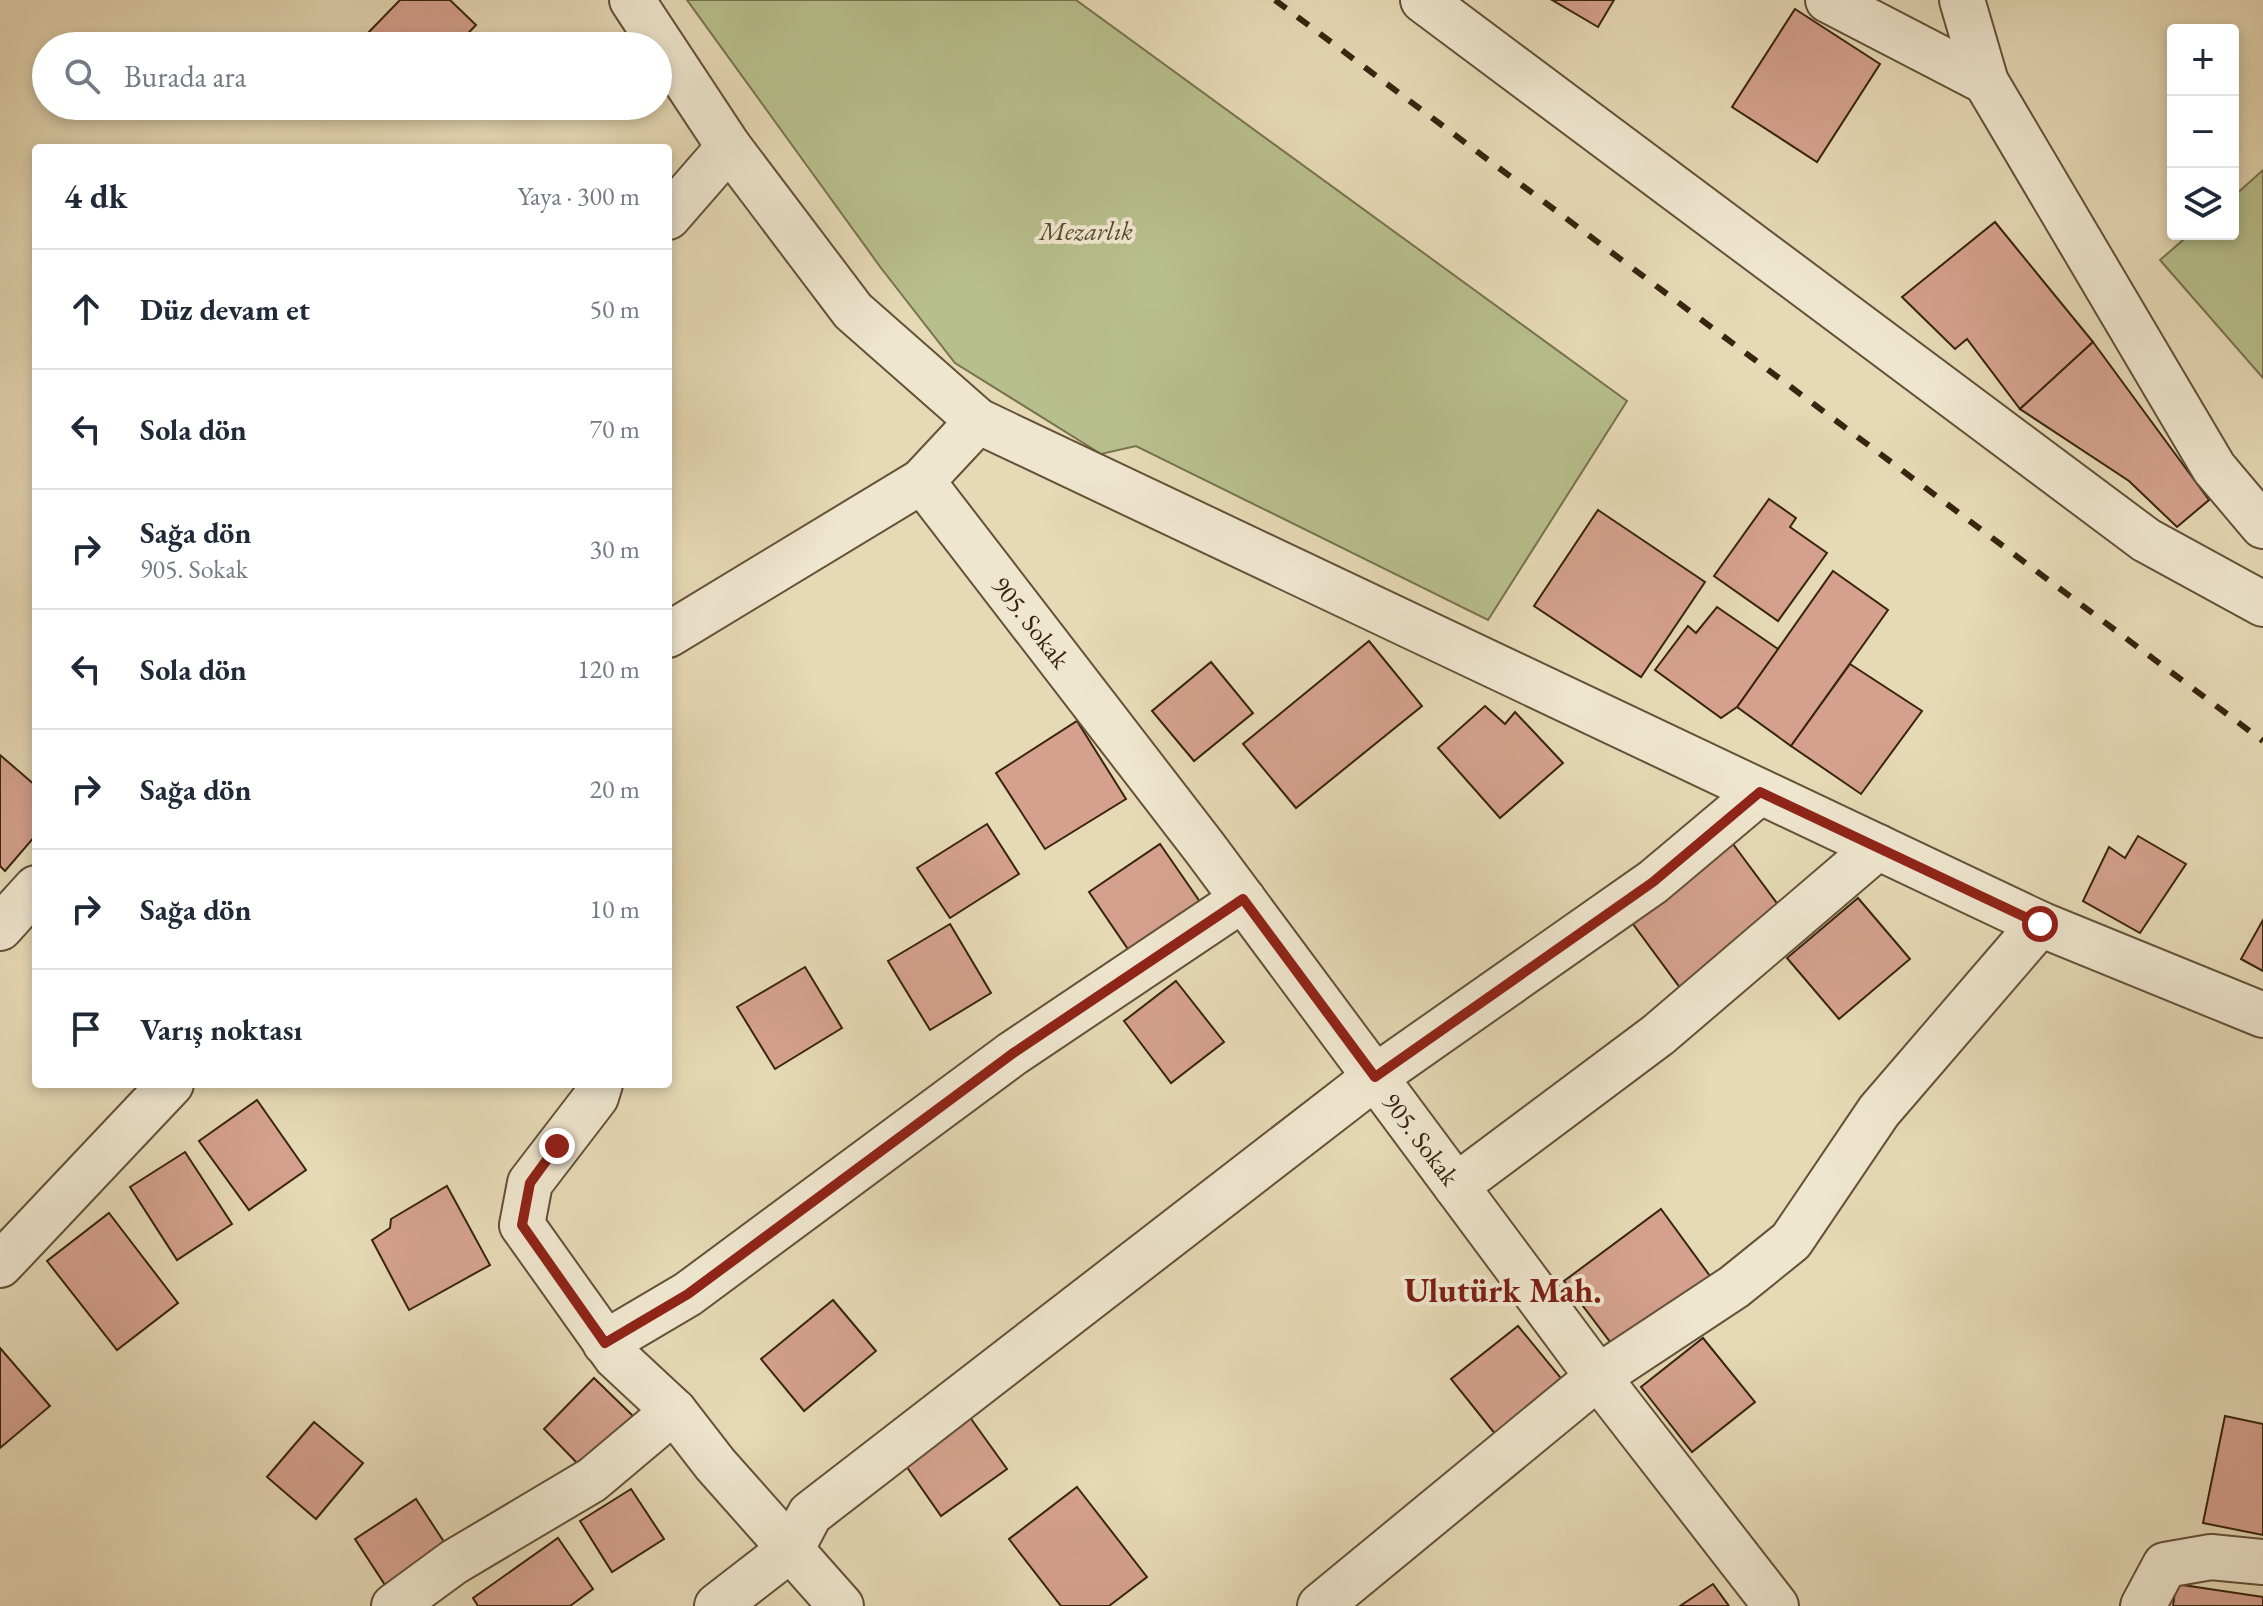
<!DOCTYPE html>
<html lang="tr">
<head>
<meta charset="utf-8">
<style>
	body { margin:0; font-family:"EB Garamond",serif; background:#f6f6f7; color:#1f2937 }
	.controls { position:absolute; right:24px; top:24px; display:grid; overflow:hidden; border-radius:8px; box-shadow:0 4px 12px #0003 }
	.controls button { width:72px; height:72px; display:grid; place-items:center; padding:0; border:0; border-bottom:2px solid #e0e1e3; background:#fff; color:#1f2937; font:40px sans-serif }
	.stop { position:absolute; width:24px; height:24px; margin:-18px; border:6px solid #8f2418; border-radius:50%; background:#fff }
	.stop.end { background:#8f2418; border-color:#fff; box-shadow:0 2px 8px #0008 }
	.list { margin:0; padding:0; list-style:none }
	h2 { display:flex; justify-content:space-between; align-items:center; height:104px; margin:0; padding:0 32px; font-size:34px }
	h2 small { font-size:26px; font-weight:400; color:#747a83 }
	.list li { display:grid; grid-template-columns:52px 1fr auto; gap:24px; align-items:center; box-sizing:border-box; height:120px; padding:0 32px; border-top:2px solid #e0e1e3 }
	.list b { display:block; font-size:30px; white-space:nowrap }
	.list p { margin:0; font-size:26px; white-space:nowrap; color:#747a83 }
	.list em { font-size:26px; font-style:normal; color:#747a83 }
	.icon { flex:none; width:44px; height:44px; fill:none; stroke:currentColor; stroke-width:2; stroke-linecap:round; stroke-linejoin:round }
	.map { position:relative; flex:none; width:2263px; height:1606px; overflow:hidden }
	.search { position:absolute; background:#fff; box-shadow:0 4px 12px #0003; left:32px; top:32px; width:640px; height:88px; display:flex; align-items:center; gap:20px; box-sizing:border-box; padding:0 28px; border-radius:44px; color:#747a83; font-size:30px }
	.panel { position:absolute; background:#fff; box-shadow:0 4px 12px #0003; left:32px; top:144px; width:640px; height:944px; border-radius:8px }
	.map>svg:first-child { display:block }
</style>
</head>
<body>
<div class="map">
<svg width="2263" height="1606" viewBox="0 0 2263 1606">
	<rect width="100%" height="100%" fill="#e6d9b5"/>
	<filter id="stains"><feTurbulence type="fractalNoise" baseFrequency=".0025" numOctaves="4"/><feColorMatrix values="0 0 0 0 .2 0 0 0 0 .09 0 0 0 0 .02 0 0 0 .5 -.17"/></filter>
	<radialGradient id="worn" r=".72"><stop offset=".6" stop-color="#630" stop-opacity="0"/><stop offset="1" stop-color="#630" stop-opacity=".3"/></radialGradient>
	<g fill="#b7bf8c" stroke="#78724e" stroke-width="2">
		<polygon points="687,0 1076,0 1627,401 1488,620 1136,446 1101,454 955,363 881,268"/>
		<polygon points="2263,170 2263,378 2160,260 2190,234 2233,234 2233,197"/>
	</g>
	<g fill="#d5a18e" stroke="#38240f" stroke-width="2">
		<polygon points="400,0 450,0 476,25 456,46 376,46 365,36"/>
		<polygon points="1552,0 1614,0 1598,27"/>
		<polygon points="1795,9 1880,64 1817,162 1732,107"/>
		<polygon points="1995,222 2093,342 2020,409 1967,339 1955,349 1902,297"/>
		<polygon points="2093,342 2209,500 2177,527 2129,481 2020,409"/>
		<polygon points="1769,499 1796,518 1790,527 1827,553 1778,621 1714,576"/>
		<polygon points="1598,510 1705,582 1641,677 1534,606"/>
		<polygon points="1833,571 1888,610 1791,746 1737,707"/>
		<polygon points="1717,607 1778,649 1737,707 1721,718 1655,670 1688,626 1696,633"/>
		<polygon points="1369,641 1422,706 1296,808 1243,744"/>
		<polygon points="1211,662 1253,713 1194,761 1152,711"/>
		<polygon points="1850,664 1922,711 1861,794 1791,746"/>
		<polygon points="1485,706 1505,724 1515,712 1563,763 1500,818 1438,748"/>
		<polygon points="1077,721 1126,799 1045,849 996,773"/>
		<polygon points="0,755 36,786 36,835 5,871 0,866"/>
		<polygon points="987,824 1019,874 950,918 917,868"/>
		<polygon points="2138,836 2186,864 2140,933 2083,901 2109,847 2125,858"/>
		<polygon points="1160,844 1205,909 1134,958 1089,892"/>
		<polygon points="1733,844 1785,914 1681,989 1630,920"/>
		<polygon points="1858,898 1910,959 1839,1019 1787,958"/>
		<polygon points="2263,920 2263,971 2241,959"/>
		<polygon points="950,924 991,993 930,1030 888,961"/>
		<polygon points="805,967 842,1028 775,1069 737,1007"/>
		<polygon points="1176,981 1224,1042 1171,1083 1124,1021"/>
		<polygon points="257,1100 306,1170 249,1210 199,1141"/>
		<polygon points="185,1152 232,1224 177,1260 130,1187"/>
		<polygon points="447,1186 490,1265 409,1310 372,1240 390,1228 391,1219"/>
		<polygon points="1661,1209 1710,1276 1614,1347 1564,1281"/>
		<polygon points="109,1213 178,1303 117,1350 47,1261"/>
		<polygon points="833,1300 876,1351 804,1411 761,1359"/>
		<polygon points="1518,1326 1565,1383 1496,1435 1451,1379"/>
		<polygon points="1703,1338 1755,1402 1692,1452 1641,1387"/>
		<polygon points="0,1348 50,1406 0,1448"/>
		<polygon points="594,1378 633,1416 582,1468 544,1429"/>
		<polygon points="969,1416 1007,1469 941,1516 904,1463"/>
		<polygon points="2225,1416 2263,1424 2263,1535 2203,1523"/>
		<polygon points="314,1422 363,1463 316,1519 267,1477"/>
		<polygon points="1077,1487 1147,1577 1109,1606 1061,1606 1009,1539"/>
		<polygon points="631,1489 664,1539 612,1572 580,1521"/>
		<polygon points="416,1499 448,1548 387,1588 355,1539"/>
		<polygon points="558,1538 593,1589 570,1606 478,1606 473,1598"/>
		<polygon points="1713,1584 1729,1606 1680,1606"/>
		<polygon points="2176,1584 2263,1597 2263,1606 2173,1606"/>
	</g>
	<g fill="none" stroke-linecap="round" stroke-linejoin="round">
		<g stroke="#645138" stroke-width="48">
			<g id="minor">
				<polyline points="632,0 729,147 853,311 978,421 2040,924 2263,1015"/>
				<polyline points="1423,0 2146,540 2263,604"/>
				<polyline points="1828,0 1986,82"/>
				<polyline points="1962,0 1986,82 2214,468 2263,526"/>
				<polyline points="668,217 729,147"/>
				<polyline points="922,481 1204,847 1598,1377 1776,1606"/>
				<polyline points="668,635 922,481 978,421"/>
				<polyline points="0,928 36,888"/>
				<polyline points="600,1084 596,1097 530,1183 522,1225 616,1357 674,1411 715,1464 841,1606"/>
				<polyline points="1456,1186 1658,1035 1878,847"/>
				<polyline points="0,1265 171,1084"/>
				<polyline points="605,1343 688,1294 1012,1054 1243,899"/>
				<polyline points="394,1606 454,1562 592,1480 674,1411"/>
				<polyline points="717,1606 792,1548 810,1514 1375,1077 1653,882 1760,792"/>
				<polyline points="1320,1606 1598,1377 1734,1287 1791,1241 1879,1111 2040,924"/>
				<polyline points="2143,1606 2165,1565 2211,1557 2263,1562"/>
			</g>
		</g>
		<use href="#minor" stroke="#efe6cf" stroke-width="44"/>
		<polyline stroke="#38240f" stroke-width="6" stroke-dasharray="14 14" stroke-linecap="butt" points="1275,0 2263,741"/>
	</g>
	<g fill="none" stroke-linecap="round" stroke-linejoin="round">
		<polyline stroke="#8f2418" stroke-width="10" points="557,1146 530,1183 522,1225 605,1343 688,1294 1012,1054 1243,899 1375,1077 1653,882 1760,792 2040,924"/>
	</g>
	<g text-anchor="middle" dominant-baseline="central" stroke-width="8" stroke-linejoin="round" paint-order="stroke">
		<g font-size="26" font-style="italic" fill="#584b2e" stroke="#efe6cf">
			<text x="1086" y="231">Mezarlık</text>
		</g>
		<g font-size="26" fill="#38240f" stroke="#efe6cf">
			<text transform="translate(1031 622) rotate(52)">905. Sokak</text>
			<text transform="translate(1421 1139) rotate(53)">905. Sokak</text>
		</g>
		<g font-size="34" font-weight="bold" fill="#7a1f14" stroke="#efe6cf">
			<text x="1503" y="1290">Ulutürk Mah.</text>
		</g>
	</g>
	<rect width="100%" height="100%" filter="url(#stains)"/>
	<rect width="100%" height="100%" fill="url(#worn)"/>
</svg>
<div class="controls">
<button>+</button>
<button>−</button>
<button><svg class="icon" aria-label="layers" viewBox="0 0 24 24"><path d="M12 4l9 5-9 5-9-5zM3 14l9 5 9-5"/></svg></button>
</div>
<div class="stop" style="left:2040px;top:924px"></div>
<div class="stop end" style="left:557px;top:1146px"></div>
<div class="search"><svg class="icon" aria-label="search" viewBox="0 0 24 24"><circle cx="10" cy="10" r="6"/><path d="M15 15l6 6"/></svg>Burada ara</div>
<section class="panel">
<h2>4 dk<small>Yaya · 300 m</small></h2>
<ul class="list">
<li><svg class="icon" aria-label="ahead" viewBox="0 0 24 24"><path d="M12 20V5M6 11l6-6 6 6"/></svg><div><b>Düz devam et</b></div><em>50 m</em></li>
<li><svg class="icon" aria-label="left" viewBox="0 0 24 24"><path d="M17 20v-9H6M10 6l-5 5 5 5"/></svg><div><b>Sola dön</b></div><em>70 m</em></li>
<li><svg class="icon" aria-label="right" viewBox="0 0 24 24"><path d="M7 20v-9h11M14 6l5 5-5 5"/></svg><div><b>Sağa dön</b><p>905. Sokak</p></div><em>30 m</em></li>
<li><svg class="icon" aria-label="left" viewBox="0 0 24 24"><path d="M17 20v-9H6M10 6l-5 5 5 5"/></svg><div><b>Sola dön</b></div><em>120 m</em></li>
<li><svg class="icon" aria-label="right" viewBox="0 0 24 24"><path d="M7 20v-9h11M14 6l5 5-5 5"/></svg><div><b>Sağa dön</b></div><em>20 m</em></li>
<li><svg class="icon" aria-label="right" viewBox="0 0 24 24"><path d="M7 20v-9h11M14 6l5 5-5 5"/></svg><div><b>Sağa dön</b></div><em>10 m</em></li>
<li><svg class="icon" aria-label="arrive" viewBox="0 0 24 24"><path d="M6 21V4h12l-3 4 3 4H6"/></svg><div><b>Varış noktası</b></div></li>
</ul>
</section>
</div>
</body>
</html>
